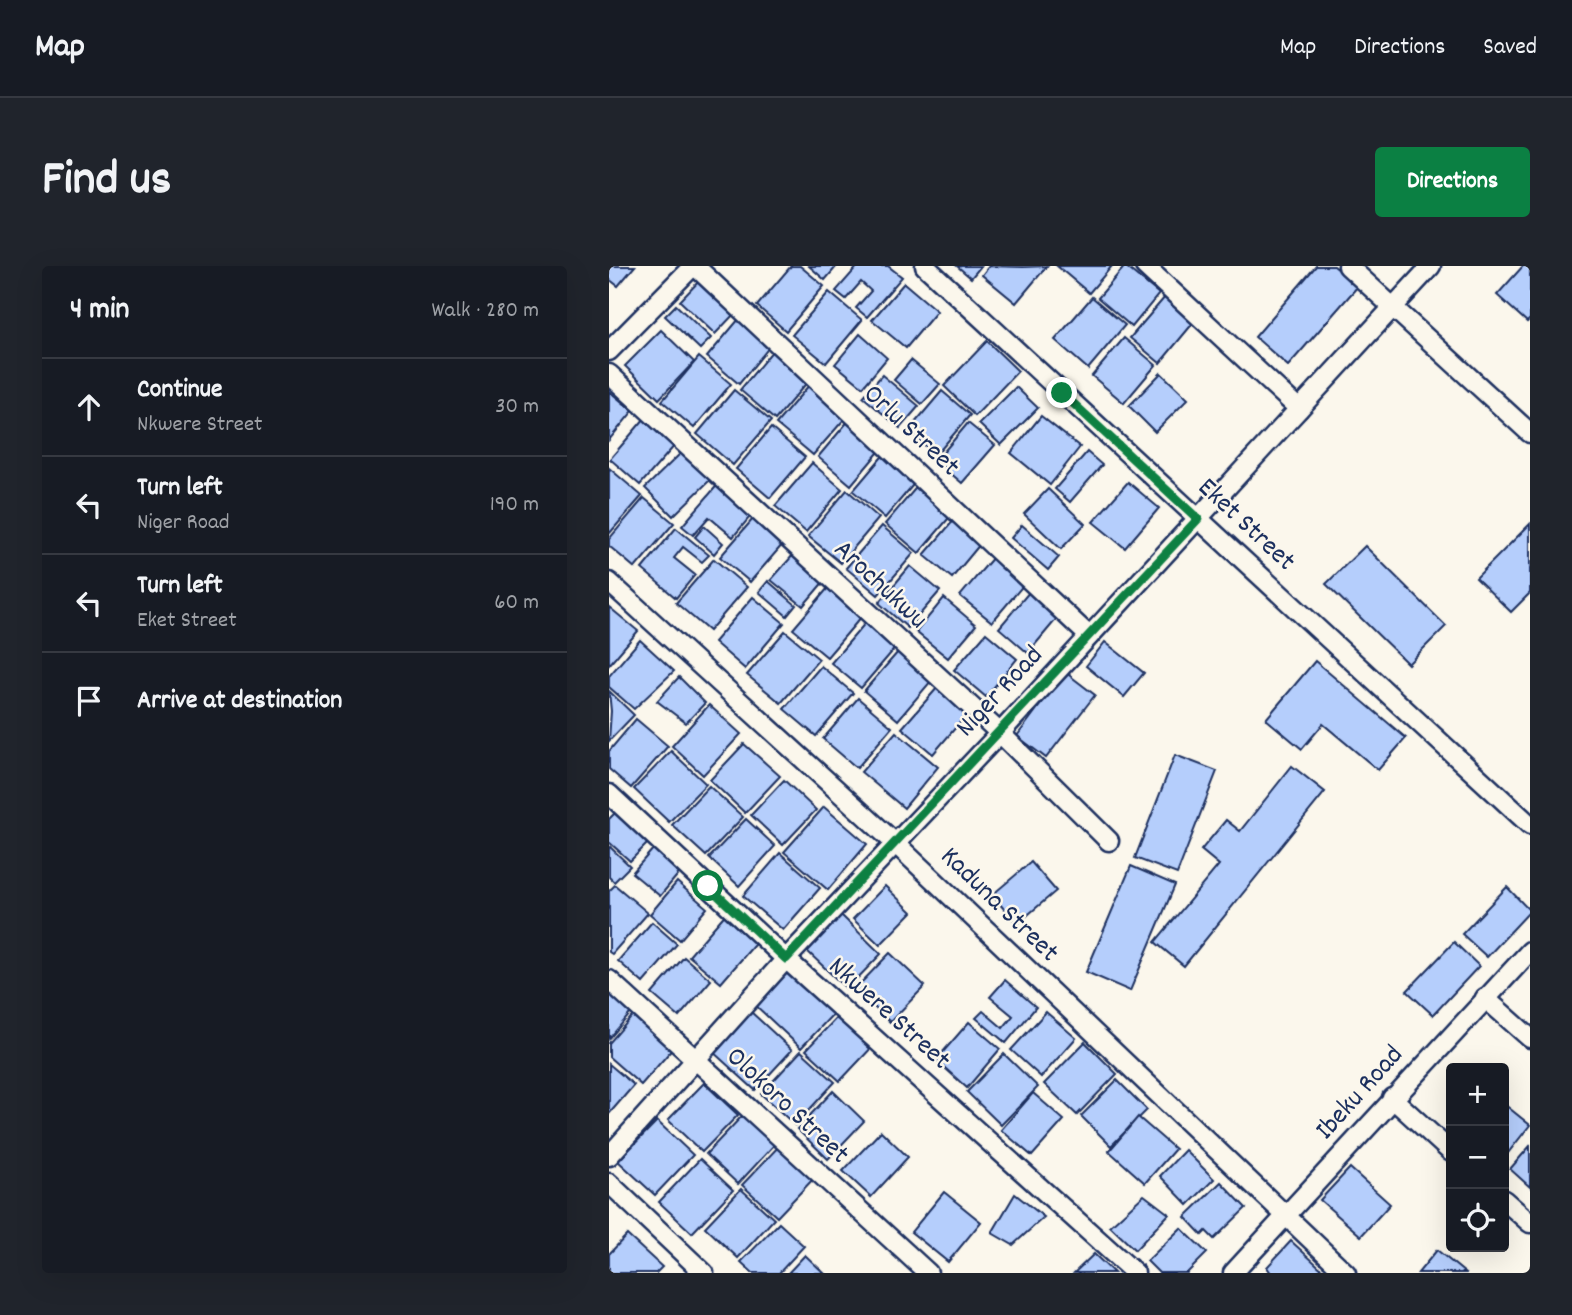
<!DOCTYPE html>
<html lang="en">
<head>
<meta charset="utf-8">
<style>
	body { margin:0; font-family:Dekko,sans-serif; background:#20242c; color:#f1f3f6 }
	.controls { position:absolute; right:21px; bottom:21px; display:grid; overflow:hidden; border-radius:7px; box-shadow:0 7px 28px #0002 }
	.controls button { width:63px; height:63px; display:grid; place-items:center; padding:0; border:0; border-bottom:2px solid #363941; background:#171b24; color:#f1f3f6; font:35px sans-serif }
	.stop { position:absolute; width:21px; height:21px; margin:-16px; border:5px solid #0b8043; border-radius:50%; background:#fff }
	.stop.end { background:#0b8043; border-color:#fff; box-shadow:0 2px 7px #0008 }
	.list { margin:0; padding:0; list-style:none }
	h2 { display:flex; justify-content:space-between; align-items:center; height:91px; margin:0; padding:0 28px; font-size:30px }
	h2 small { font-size:23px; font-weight:400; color:#9ea1a6 }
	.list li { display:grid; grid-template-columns:46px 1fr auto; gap:21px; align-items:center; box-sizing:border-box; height:98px; padding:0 28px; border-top:2px solid #363941 }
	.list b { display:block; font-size:26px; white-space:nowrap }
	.list p { margin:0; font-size:23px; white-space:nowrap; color:#9ea1a6 }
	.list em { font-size:23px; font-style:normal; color:#9ea1a6 }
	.icon { flex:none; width:38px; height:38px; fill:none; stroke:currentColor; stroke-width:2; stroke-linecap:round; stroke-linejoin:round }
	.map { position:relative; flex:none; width:921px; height:1007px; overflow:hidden; border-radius:7px }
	header { display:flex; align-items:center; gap:42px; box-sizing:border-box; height:98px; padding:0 35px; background:#171b24; border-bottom:2px solid #363941 }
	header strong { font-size:33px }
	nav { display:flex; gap:38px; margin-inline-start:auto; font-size:24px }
	.intro { display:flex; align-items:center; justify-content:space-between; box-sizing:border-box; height:168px; padding:0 42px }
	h1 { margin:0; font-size:49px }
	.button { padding:18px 32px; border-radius:7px; background:#0b8043; color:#fff; font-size:24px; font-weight:700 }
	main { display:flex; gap:42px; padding:0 42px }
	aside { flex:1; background:#171b24; border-radius:7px; box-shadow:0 7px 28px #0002 }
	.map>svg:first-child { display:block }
</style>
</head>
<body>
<header>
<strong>Map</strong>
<nav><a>Map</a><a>Directions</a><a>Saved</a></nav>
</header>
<div class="intro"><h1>Find us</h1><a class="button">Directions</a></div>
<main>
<aside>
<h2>4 min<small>Walk · 280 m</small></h2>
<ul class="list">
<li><svg class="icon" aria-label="ahead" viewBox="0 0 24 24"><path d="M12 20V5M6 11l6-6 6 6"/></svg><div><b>Continue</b><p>Nkwere Street</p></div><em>30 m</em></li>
<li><svg class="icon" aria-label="left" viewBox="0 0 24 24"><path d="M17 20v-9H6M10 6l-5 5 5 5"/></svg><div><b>Turn left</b><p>Niger Road</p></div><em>190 m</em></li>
<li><svg class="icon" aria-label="left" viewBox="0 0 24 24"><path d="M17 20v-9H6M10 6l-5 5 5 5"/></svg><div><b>Turn left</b><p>Eket Street</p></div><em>60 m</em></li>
<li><svg class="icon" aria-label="arrive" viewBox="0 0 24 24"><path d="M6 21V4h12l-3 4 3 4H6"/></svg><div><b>Arrive at destination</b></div></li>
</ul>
</aside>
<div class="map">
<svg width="921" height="1007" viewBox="0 0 921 1007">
	<rect width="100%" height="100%" fill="#fbf7ec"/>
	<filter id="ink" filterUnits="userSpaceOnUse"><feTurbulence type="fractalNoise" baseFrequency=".0143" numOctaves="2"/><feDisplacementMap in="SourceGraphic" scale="14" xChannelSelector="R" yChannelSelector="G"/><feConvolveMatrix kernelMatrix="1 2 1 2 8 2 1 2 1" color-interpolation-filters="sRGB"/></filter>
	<g filter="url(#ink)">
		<g fill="#b5cefc" stroke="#1b2f5e" stroke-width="2">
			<polygon points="0,0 26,0 9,20 0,13"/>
			<polygon points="182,0 191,0 215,20 177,65 148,40"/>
			<polygon points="200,0 228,0 216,14"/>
			<polygon points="249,0 279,0 293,11 258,51 247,42 262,25 252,16 237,33 227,25"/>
			<polygon points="348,0 372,0 362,12"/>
			<polygon points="380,0 414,1 438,0 407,37 373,9"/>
			<polygon points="448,0 503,0 480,27"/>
			<polygon points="516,0 550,28 523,61 489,32"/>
			<polygon points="707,0 725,0 749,20 679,100 646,71"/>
			<polygon points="914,0 921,0 921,53 918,56 888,29"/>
			<polygon points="93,12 128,45 106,68 71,35"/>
			<polygon points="295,17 328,45 297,82 263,54"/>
			<polygon points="220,26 253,54 217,97 183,69"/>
			<polygon points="483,31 516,59 479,103 446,74"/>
			<polygon points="556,31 585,56 551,97 521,72"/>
			<polygon points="67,39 102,72 91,83 56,50"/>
			<polygon points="130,53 162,79 130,118 98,91"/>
			<polygon points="52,64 85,96 50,133 16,100"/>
			<polygon points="251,68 278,92 254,121 226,98"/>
			<polygon points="515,72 547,99 515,137 483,110"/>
			<polygon points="378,75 409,105 366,150 335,120"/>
			<polygon points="164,84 200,114 166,154 131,124"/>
			<polygon points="90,91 122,118 85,162 53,135"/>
			<polygon points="302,94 331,118 313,138 285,114"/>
			<polygon points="552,107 579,133 546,166 520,140"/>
			<polygon points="273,109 310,140 291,162 254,131"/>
			<polygon points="201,118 238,150 204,189 167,158"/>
			<polygon points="407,121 429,142 392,179 370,158"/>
			<polygon points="125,124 162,155 124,199 88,168"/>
			<polygon points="0,125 24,145 0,174"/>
			<polygon points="333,125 361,149 327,189 299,165"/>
			<polygon points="432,150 471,181 441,219 402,187"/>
			<polygon points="36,152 67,178 31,219 1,193"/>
			<polygon points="241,153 274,181 242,219 209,191"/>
			<polygon points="359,157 386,179 353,217 327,195"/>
			<polygon points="162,162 196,191 161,232 127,203"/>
			<polygon points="73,186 101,214 64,250 36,222"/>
			<polygon points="277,186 309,213 276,252 244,225"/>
			<polygon points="478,186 493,199 461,236 446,223"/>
			<polygon points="203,197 233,223 197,266 166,240"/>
			<polygon points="0,202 33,230 0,268"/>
			<polygon points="111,216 146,245 124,271 100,251 84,269 73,260"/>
			<polygon points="519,216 550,242 516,282 484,256"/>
			<polygon points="311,217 345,246 310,287 276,258"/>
			<polygon points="439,223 476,258 452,283 415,248"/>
			<polygon points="238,224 270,252 232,297 199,270"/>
			<polygon points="35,232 65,257 26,302 0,280 0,273"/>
			<polygon points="144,253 174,278 141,316 111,291"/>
			<polygon points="345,254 372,277 343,312 315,289"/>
			<polygon points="921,258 921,327 902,346 867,312"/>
			<polygon points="413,259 450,291 439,304 402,272"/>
			<polygon points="95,260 114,277 105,288 86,271"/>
			<polygon points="273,260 305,287 269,329 237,302"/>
			<polygon points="67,262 100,289 93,296 74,281 65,292 86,309 67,332 33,303"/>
			<polygon points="756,280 837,360 799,398 717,318"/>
			<polygon points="185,288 216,314 194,340 162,314"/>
			<polygon points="385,290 417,316 383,356 351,330"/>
			<polygon points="105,293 138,321 100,365 67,337"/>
			<polygon points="301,300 331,325 299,362 270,337"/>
			<polygon points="159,315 187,339 178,350 150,326"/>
			<polygon points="219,322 253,350 218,391 184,363"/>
			<polygon points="421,325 450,350 419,387 390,362"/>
			<polygon points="144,331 175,357 136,403 105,376"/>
			<polygon points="335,332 367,359 339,392 307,366"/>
			<polygon points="0,341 29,365 0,399"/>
			<polygon points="258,355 288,380 252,422 222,397"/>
			<polygon points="176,365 210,393 172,437 138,409"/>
			<polygon points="377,367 408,393 377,431 345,404"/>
			<polygon points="31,374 65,405 25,443 0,421 0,410"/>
			<polygon points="496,376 535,407 515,431 477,400"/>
			<polygon points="289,386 323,414 289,454 255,425"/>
			<polygon points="706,395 797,472 769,504 714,458 693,483 657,453"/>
			<polygon points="212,400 244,427 207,470 175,443"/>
			<polygon points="456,406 486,429 437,492 408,470"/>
			<polygon points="70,411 96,437 77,457 48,435"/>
			<polygon points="329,421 360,446 324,488 293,462"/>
			<polygon points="0,425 25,449 0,475 2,445"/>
			<polygon points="249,432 283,461 248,502 214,473"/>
			<polygon points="100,439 132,468 94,509 63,480"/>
			<polygon points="27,453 59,480 22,522 0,503 0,485"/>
			<polygon points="287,466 329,501 295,542 252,506"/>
			<polygon points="135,478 171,510 136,547 101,514"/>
			<polygon points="62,485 97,518 60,556 25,523"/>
			<polygon points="566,489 608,505 568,608 526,592"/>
			<polygon points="683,500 716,526 575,700 546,676 610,599 592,584 617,554 631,565"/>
			<polygon points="175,514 207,544 174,579 142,549"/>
			<polygon points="100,520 134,551 97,590 63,559"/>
			<polygon points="215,541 258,578 219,624 175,586"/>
			<polygon points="7,546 40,576 21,595 0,576 0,553"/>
			<polygon points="137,553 166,580 130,620 100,592"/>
			<polygon points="0,580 21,600 5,616 0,611"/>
			<polygon points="45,582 72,605 51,630 23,607"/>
			<polygon points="171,587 211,622 174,664 134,630"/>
			<polygon points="422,596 447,625 408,658 383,629"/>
			<polygon points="522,600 566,619 521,725 477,706"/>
			<polygon points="68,616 98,642 71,674 41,648"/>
			<polygon points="6,619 39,647 3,688 0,686 0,625"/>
			<polygon points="276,620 303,646 271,679 244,653"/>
			<polygon points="898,621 921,645 878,691 853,668"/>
			<polygon points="119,645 151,672 112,717 80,690"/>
			<polygon points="231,648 272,688 238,723 197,684"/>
			<polygon points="43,656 68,678 34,717 9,695"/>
			<polygon points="845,676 870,700 824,749 798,725"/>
			<polygon points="281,687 316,720 281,756 246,723"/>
			<polygon points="75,691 102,714 70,751 43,728"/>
			<polygon points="176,703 224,748 192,782 144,737"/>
			<polygon points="396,714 427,741 397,777 367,752 374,745 394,762 404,750 381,731"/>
			<polygon points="0,719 26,742 0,773"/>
			<polygon points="141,745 183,784 146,824 103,785"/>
			<polygon points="27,746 66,780 32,819 0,791 0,777"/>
			<polygon points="437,746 467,772 432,811 402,784"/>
			<polygon points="232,747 266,778 231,815 197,784"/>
			<polygon points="360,756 391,783 358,822 327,794"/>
			<polygon points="476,776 508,808 468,849 435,818"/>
			<polygon points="192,785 226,816 186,859 152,828"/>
			<polygon points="395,788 429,821 392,859 358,826"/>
			<polygon points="0,798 25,819 0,848"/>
			<polygon points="508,814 538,844 502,880 472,850"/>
			<polygon points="95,817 129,849 93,886 59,854"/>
			<polygon points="224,825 255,855 219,893 188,863"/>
			<polygon points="424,827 455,854 423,890 392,864"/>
			<polygon points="895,838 921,859 895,892"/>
			<polygon points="134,849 166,878 129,918 97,888"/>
			<polygon points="529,851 566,883 536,917 500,885"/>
			<polygon points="48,855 84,889 46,929 9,895"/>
			<polygon points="272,865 299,891 262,931 234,905"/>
			<polygon points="172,878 207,910 168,951 133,919"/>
			<polygon points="921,880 921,921 901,903"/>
			<polygon points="576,884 605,913 579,939 551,910"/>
			<polygon points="91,893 124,924 83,967 50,936"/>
			<polygon points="741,902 781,938 752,970 711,934"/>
			<polygon points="612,916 637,942 605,973 597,965 593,969 576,951"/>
			<polygon points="132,923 165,953 129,992 96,961"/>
			<polygon points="335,926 372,956 339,996 302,966"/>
			<polygon points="406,928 435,951 404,979 383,967"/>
			<polygon points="535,929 560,948 526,984 501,960"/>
			<polygon points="170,957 195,980 170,1007 144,1007 132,996"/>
			<polygon points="572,962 598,987 578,1007 550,1007 538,995"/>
			<polygon points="18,969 53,1001 47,1007 0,1007 0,988"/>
			<polygon points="682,975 717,1007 662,1007 658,1001"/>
			<polygon points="828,984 856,1007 809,1007"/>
			<polygon points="485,988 505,1007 465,1007"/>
			<polygon points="196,989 215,1007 179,1007"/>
		</g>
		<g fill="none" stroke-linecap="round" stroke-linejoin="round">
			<g stroke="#1b2f5e" stroke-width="23">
				<g id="street">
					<polyline points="86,0 480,370"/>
					<polyline points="316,0 921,559"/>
					<polyline points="536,0 690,143"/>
					<polyline points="739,0 921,167"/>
					<polyline points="0,85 84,0"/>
					<polyline points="0,108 391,467 500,575"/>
					<polyline points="0,316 286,577 737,1007"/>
					<polyline points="0,528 177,693 526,1007"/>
					<polyline points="0,714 319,1007"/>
					<polyline points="876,732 921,772"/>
					<polyline points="783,832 842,886"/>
					<polyline points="0,890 177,693 391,467 822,0"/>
					<polyline points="0,917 95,1007"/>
					<polyline points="895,934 921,957"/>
					<polyline points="624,1007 921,685"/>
				</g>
			</g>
			<use href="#street" stroke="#fbf7ec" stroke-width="18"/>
		</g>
	</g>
	<g fill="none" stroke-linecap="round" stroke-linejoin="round" filter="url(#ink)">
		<polyline stroke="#0b8043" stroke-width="9" points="99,620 177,693 589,253 453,127"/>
	</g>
	<g text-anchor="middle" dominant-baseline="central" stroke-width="5" stroke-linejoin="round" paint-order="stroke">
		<g font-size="28" fill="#1b2f5e" stroke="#fbf7ec">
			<text transform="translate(301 166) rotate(43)">Orlu Street</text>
			<text transform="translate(636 260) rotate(43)">Eket Street</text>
			<text transform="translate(270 320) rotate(43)">Arochukwu</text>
			<text transform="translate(392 427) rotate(-47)">Niger Road</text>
			<text transform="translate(389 640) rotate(44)">Kaduna Street</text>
			<text transform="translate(279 749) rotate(42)">Nkwere Street</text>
			<text transform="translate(752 828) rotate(-48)">Ibeku Road</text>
			<text transform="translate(177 841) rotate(43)">Olokoro Street</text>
		</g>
	</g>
</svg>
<div class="controls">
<button>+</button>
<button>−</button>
<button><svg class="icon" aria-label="locate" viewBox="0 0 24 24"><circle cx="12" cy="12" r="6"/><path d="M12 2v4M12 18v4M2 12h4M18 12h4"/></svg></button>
</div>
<div class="stop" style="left:99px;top:620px"></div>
<div class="stop end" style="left:453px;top:127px"></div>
</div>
</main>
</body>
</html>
